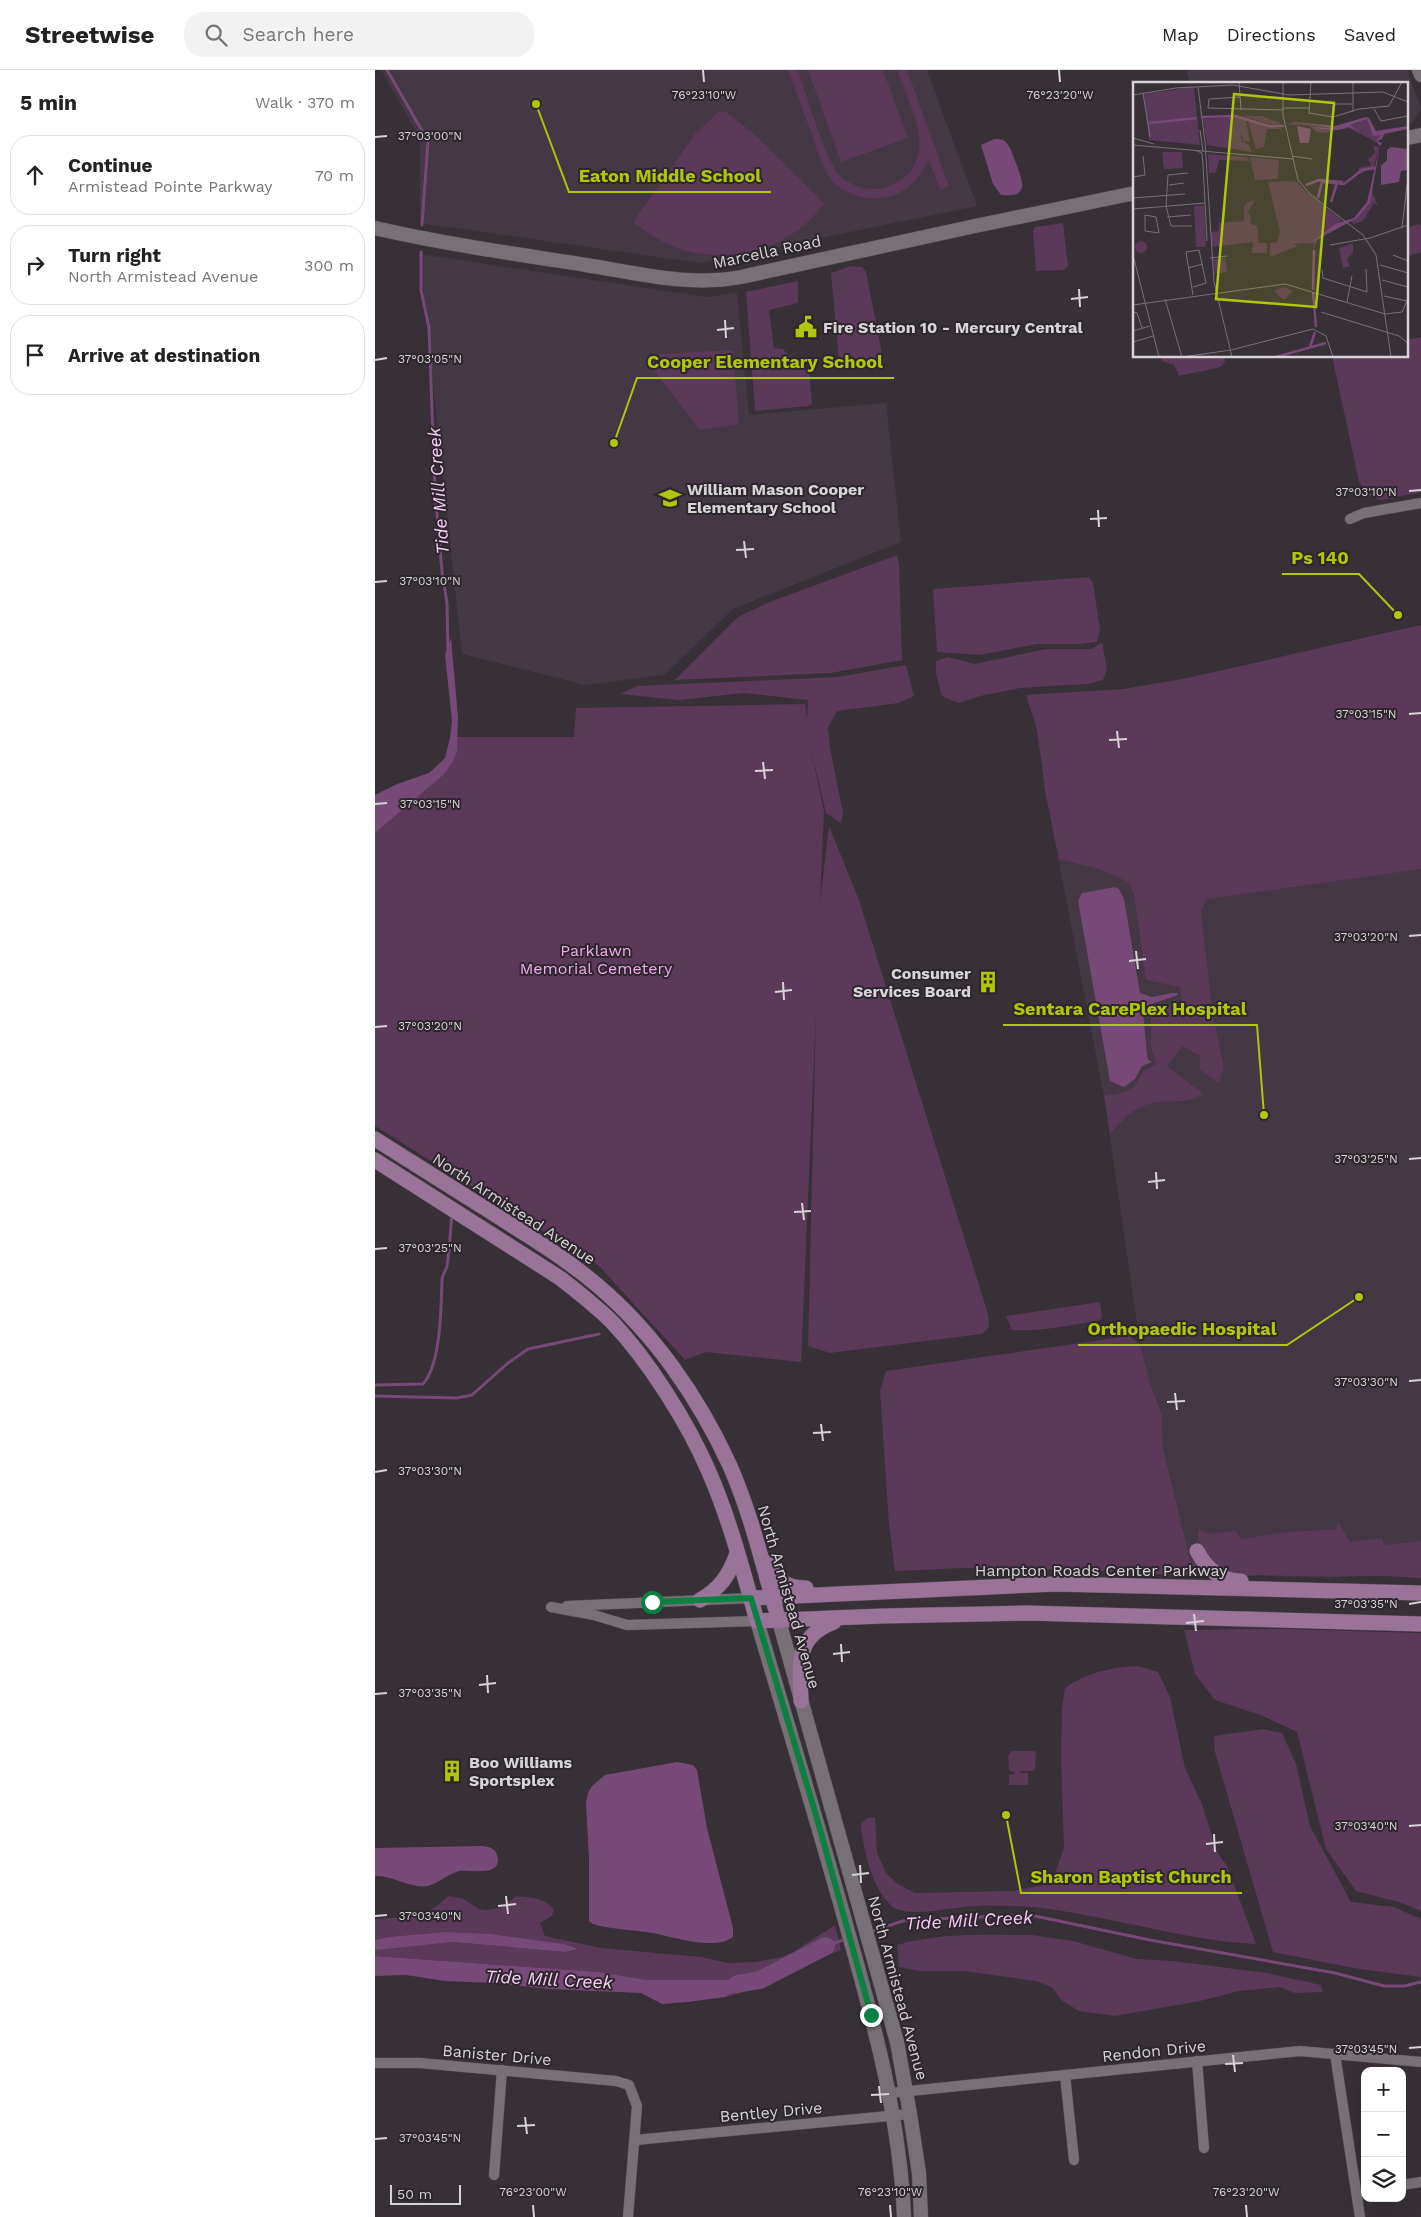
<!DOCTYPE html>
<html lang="en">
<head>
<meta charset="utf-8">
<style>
	body { margin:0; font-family:"Work Sans",sans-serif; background:#f2f2f2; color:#222 }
	.controls { position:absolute; right:15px; bottom:15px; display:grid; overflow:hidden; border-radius:10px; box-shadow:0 5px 20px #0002 }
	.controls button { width:45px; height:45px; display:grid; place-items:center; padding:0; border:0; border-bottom:1px solid #e0e0e0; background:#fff; color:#222; font:25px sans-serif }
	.scale { position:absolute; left:15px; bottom:12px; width:71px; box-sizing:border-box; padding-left:5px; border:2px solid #d8d3d7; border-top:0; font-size:14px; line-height:18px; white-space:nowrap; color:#d8d3d7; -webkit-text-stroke:4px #2d272d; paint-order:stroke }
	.stop { position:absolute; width:15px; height:15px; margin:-11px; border:4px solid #0b8043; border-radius:50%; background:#fff }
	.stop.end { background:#0b8043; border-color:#fff; box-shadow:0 1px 5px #0008 }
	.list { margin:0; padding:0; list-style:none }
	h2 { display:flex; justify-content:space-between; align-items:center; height:65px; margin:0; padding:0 20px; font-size:21px }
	h2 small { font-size:16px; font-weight:400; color:#767676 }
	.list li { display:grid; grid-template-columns:32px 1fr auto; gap:15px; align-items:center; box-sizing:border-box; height:80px; margin:0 10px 10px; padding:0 10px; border:1px solid #e0e0e0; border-radius:20px }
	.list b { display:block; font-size:19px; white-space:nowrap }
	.list p { margin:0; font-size:16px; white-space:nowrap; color:#767676 }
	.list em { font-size:16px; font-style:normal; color:#767676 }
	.icon { flex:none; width:28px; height:28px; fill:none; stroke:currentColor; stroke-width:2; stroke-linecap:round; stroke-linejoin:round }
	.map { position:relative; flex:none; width:1046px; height:2147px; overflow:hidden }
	header { display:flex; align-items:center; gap:30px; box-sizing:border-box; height:70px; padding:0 25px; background:#fff; border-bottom:1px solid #e0e0e0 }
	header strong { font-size:24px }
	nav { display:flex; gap:28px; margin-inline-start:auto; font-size:18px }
	.search { width:350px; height:45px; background:#f2f2f2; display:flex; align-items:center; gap:12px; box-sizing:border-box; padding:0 18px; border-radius:20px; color:#767676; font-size:19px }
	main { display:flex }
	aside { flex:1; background:#fff }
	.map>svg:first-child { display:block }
</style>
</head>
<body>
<header>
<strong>Streetwise</strong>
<div class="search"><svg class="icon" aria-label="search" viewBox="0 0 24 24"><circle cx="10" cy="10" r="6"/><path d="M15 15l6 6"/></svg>Search here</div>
<nav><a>Map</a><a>Directions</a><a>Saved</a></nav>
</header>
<main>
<aside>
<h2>5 min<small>Walk · 370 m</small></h2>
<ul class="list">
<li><svg class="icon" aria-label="ahead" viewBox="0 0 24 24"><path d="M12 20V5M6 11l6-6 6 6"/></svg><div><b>Continue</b><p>Armistead Pointe Parkway</p></div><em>70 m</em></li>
<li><svg class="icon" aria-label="right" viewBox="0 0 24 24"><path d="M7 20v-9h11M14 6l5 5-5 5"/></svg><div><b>Turn right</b><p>North Armistead Avenue</p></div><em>300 m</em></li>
<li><svg class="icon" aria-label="arrive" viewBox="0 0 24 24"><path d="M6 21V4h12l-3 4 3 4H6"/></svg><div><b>Arrive at destination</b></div></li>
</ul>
</aside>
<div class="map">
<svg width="1046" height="2147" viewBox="0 0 1046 2147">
	<rect width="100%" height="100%" fill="#373037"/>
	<g fill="#433843">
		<polygon points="6,0 552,0 602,136 325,193 45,153 45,68"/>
		<polygon points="811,0 1032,0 1046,38 1037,53 1032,54 1032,14 815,14"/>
		<polygon points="44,184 331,227 362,223 374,345 511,333 526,472 358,539 289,605 210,615 87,584"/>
		<polygon points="1046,555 1046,1508 1002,1505 952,1508 911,1507 827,1502 815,1489 788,1378 787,1345 775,1312 765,1274 729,1026 670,720 662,659 651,625 749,619 813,608"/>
	</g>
	<g fill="#5a3959">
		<path d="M413 0H423C431 23 451 91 465 106 475 116 493 121 508 118 516 116 524 112 531 106 561 77 533 32 522 0H532L574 116 565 120 554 90C543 110 530 126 506 128 488 130 469 124 457 111 447 98 442 80 437 65 429 43 421 22 413 0Z"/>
		<polygon points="433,0 508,0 533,68 466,92"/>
		<path d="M343 42H351L377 62 449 133C420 177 358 195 308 180 290 175 273 163 258 152L320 64Z"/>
		<polygon points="688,153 693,196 689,200 661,201 658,162 660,157"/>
		<polygon points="1043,154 1046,155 1046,182 1034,186 1032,158"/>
		<polygon points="476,196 487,197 491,202 506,278 507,297 501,295 465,300 456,203"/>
		<polygon points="423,211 423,233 394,240 399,278 408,279 416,288 416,296 427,297 434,301 437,334 434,336 380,341 371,222"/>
		<polygon points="1046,267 1046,422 1006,430 995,426 984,412 957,286 1032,286 1032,270"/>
		<polygon points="358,280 364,354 325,360 273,293 285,284"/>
		<polygon points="787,286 849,286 850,292 846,297 804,306 799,295 787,291"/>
		<polygon points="522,485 524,494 527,590 456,603 300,610 363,547 392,533"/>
		<polygon points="714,507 718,513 725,560 722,572 704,574 662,574 605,585 562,582 558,519"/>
		<path d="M1046 555V799L832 829 826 841 838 946 849 997 844 1014 825 1000V986L808 976 792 996 828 1024C809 1036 787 1028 768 1036 754 1042 745 1053 735 1064L729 1026C752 1022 757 1023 768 1001L781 995 776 976V938L807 933 805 917 771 910 759 825 755 813 724 799 684 789 670 720 662 659 651 625 749 619 813 608Z"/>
		<polygon points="727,572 732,599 728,610 712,614 645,618 605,626 583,633 567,626 561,604 561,591 573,587 600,594 671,579 717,579"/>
		<path d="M531 595 539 626 524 633 462 641 453 658 456 683 468 743 466 753 451 743 434 671 449 741 445 832 454 756 484 830 613 1244 614 1257 607 1264 455 1283 433 1276 441 944 426 1292 331 1282 310 1290 224 1196 0 1056V763C11 754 21 743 33 734 58 713 79 702 83 667H199L201 638 430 634 432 650 433 630 369 623 304 630 245 624 262 616 463 607Z"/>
		<path d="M725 1232 727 1247 725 1250C697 1255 666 1262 637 1260L631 1246Z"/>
		<polygon points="754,1266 765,1274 775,1312 787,1345 788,1378 815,1489 827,1502 821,1506 698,1500 588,1498 520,1501 514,1454 505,1321 511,1301"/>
		<path d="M963 1451 975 1472 1007 1468 1009 1475 1046 1471V1508C993 1504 941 1508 888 1505 878 1505 862 1508 854 1504 840 1498 818 1475 824 1459L833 1464 860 1461 866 1469 912 1462 961 1459Z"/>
		<polygon points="904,1559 1046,1563 1046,1841 1027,1833 981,1821 951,1779 922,1662 888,1646 840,1630 820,1604 809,1560"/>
		<path d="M764 1596 783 1602 795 1627 810 1698 827 1734 842 1782 852 1796 881 1874C816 1871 752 1851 687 1841 673 1839 657 1836 642 1836 628 1836 614 1835 601 1836 581 1836 534 1849 518 1837 497 1820 488 1779 486 1754L492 1748H500L502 1783 511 1803 521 1813 540 1823 638 1821 668 1815 680 1803 689 1778 686 1688 687 1639 690 1618C712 1602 737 1597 764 1596Z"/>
		<polygon points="888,1659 907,1663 921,1694 935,1756 976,1832 1019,1837 1046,1849 1046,1907 978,1898 898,1882 840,1682 839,1666"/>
		<polygon points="636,1681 659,1681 661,1683 660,1699 657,1701 645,1701 645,1703 653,1703 653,1715 634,1715 634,1705 641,1703 634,1700 633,1686"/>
		<path d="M73 1826 87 1828 104 1839 111 1840 125 1838 142 1826C155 1827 172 1828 179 1840L177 1846 165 1853 170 1866 226 1878 326 1887 353 1893 380 1892 407 1887 420 1881 460 1855 466 1880C426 1895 391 1918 350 1927L384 1910H272L223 1902 0 1886V1880L3 1879 78 1872 190 1882 202 1879 15 1867 0 1870V1849C29 1847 52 1849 73 1826Z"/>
		<path d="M657 1865 698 1871 762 1889 798 1891 892 1903 946 1915 948 1922 920 1923 905 1917 864 1921 825 1931 740 1946 704 1941 686 1930 677 1917 660 1911 589 1901H544L524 1897 522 1875C565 1862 612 1865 657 1865Z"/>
	</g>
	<g fill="#774976">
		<path d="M620 69C622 69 626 69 628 70 635 73 638 86 641 93 648 112 655 128 626 125L618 114 606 75Z"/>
		<polygon points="76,568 83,647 82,682 77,693 68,705 0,763 0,725 22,714 54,703 70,688 75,668 77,651 70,585"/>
		<polygon points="740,817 744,819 749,829 765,923 777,927 798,923 802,923 803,925 771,936 768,940 772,985 773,990 777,992 767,996 760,1009 749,1017 735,1011 703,831 707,823"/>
		<path d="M302 1692 318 1695 322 1700 332 1758 358 1858V1867C339 1882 294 1865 271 1862 256 1860 241 1859 225 1856L218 1854 214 1851V1789L211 1733 213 1723 217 1716 230 1705Z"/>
		<path d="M107 1776C114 1777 119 1777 122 1785 129 1808 95 1799 84 1801 73 1804 64 1813 53 1816 35 1819 18 1805 0 1806V1778Z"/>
		<polygon points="71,1862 115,1864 189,1874 203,1879 190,1882 78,1872 0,1880 0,1870 15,1867"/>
		<polygon points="0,1886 223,1902 272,1910 385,1910 350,1927 313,1932 287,1934 266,1923 175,1919 119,1913 70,1911 31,1905 0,1906"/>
	</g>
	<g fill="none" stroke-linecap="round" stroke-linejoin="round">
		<g stroke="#774976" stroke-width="3">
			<polyline points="12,0 53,71 47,155"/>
			<polyline points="46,182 46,220 54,258 60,420 67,502 72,533 73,582"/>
			<path d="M0 1315 48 1314C66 1294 66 1238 67 1210 67 1205 71 1201 72 1196 75 1179 75 1162 77 1145"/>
			<polyline points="0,1326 82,1328 97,1325 133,1293 153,1279 224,1264"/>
			<polyline points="494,1862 531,1850 655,1845 775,1870 960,1903 1009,1916 1029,1916 1046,1912"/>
			<polyline points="451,1876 471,1869"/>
		</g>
		<polyline stroke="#774976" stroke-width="18" points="362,1914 385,1910 451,1876"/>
		<g stroke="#524c52" stroke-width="11">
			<g id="street">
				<polyline points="975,449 989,443 1046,433"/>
				<polyline points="192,1536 376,1528"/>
				<polyline points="176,1537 219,1545 252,1555 382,1551"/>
				<polyline points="960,1984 985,2147"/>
				<polyline points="822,1991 829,2078"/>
				<polyline points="0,1993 45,1993 241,2011 254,2015 262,2036 253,2147"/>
				<polyline points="690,2005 699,2090"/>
				<polyline points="515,2023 925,1981 1046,1992"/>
				<polyline points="260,2070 535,2044"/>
				<polyline points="119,2105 127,2000"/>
				<polyline points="1027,2115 1046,2112"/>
			</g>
		</g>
		<g stroke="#524c52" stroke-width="15">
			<g id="secondary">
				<polyline points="1044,0 1046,5"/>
				<polyline points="1032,68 1046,65"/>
				<path d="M0 158C70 174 140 184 211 195 262 203 314 217 366 207L600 156 760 123"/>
				<path d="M382 1551C413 1656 445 1760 474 1865 500 1957 525 2050 529 2147"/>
				<polyline points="404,1551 522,1972 535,2044 544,2103 546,2147"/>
			</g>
		</g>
		<g stroke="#524c52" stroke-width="16">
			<g id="primary">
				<path d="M0 1069C40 1094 79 1119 119 1144 154 1166 190 1188 222 1215 279 1263 324 1328 355 1396 377 1446 389 1500 404 1551"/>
				<path d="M0 1090 185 1208C203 1222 221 1236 237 1252 274 1291 313 1353 334 1402 355 1450 368 1501 382 1551L508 1546 651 1543 1046 1554"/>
				<path d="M822 1481C831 1498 845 1511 866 1511"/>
				<path d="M394 1493C399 1511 413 1518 431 1518"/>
				<polyline points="376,1528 680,1514 1046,1523"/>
				<path d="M325 1530C345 1519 355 1504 362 1483"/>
				<path d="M426 1631C425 1595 419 1567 459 1552"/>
			</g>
		</g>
		<use href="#street" stroke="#787077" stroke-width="10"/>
		<use href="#secondary" stroke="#787077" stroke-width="14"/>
		<use href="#primary" stroke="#9a7398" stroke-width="15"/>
	</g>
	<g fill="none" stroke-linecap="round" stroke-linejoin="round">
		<polyline stroke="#0b8043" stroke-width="6" points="277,1532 376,1528 443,1752 496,1945"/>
	</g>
	<path fill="none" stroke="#d8d3d7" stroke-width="2" d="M328 0 329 12M684 0 685 12M0 67 12 66M704 219 705 237M696 229 713 227M350 250 351 268M342 260 359 258M0 290 12 288M1034 421 1046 420M723 440 724 457M715 449 732 448M369 471 371 488M361 480 379 479M0 512 12 511M1034 644 1046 643M742 661 744 678M734 670 752 669M388 692 390 709M380 701 398 700M0 734 12 733M1034 866 1046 865M761 881 763 899M754 891 771 889M408 912 409 930M400 922 417 920M0 957 12 956M1034 1089 1046 1088M781 1102 782 1119M773 1112 790 1110M427 1133 429 1150M419 1142 436 1141M0 1179 12 1178M1034 1311 1046 1310M800 1323 802 1340M792 1332 810 1331M446 1354 448 1371M438 1363 456 1362M0 1402 12 1400M1034 1534 1046 1532M819 1544 821 1561M811 1553 829 1551M466 1574 467 1592M458 1584 475 1582M112 1605 113 1623M104 1615 121 1613M0 1624 12 1623M1034 1756 1046 1755M839 1764 840 1782M831 1774 848 1772M485 1795 486 1813M477 1805 494 1803M131 1826 133 1844M123 1836 141 1834M0 1846 12 1845M1034 1978 1046 1977M858 1985 860 2002M850 1994 868 1993M504 2016 506 2033M496 2025 514 2024M150 2047 152 2064M142 2056 160 2055M0 2069 12 2068M158 2135 159 2147M515 2135 516 2147M871 2135 872 2147"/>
	<defs>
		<g id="civic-bare" transform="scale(1.725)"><path d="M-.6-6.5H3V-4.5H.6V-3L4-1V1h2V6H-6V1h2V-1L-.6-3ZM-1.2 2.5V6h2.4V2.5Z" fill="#aec60c" stroke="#2d272d" stroke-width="2.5" paint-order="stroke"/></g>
		<g id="school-bare" transform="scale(1.725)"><path d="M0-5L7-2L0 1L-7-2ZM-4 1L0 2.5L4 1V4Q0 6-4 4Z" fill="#aec60c" stroke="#2d272d" stroke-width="2.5" paint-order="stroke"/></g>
		<g id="building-bare" transform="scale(1.725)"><path d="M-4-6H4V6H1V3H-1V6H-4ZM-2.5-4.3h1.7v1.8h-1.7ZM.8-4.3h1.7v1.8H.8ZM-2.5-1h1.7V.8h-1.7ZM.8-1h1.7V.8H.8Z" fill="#aec60c" stroke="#2d272d" stroke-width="2.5" paint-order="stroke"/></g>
	</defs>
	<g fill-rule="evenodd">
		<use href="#civic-bare" x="431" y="257"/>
		<use href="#school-bare" x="295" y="428"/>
		<use href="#building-bare" x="613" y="912"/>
		<use href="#building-bare" x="77" y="1701"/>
	</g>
	<g text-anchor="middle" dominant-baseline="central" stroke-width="4" stroke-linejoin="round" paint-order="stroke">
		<g font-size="16" fill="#d8d3d7" stroke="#2d272d">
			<text transform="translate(392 182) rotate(-12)">Marcella Road</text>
			<text transform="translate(139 1139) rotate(33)">North Armistead Avenue</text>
			<text x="726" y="1500">Hampton Roads Center Parkway</text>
			<text transform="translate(414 1527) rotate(74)">North Armistead Avenue</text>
			<text transform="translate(523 1918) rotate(75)">North Armistead Avenue</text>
			<text transform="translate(779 1981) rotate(-6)">Rendon Drive</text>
			<text transform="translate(122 1985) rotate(5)">Banister Drive</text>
			<text transform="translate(396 2042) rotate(-5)">Bentley Drive</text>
		</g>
		<g font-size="16" font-weight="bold" fill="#d8d3d7" stroke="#2d272d" text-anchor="start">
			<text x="448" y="257">Fire Station 10 - Mercury Central</text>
			<text x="312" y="419">William Mason Cooper<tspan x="312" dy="18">Elementary School</tspan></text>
			<text x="596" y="903" text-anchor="end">Consumer<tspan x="596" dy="18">Services Board</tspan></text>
			<text x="94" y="1692">Boo Williams<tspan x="94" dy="18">Sportsplex</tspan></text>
		</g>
		<g font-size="16" fill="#f1aaed" stroke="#2d272d">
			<text x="221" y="880">Parklawn<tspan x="221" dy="18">Memorial Cemetery</tspan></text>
		</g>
		<g font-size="18" font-style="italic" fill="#f8cdf6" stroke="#2d272d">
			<text transform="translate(63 421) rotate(-94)">Tide Mill Creek</text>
			<text transform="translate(594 1850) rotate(-3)">Tide Mill Creek</text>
			<text transform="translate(174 1909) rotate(3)">Tide Mill Creek</text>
		</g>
	</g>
	<g transform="translate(758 12)">
		<rect width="275" height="275" fill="#373037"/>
		<path d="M61 5 67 63 16 58 11 12ZM109 34H129L149 42H136ZM100 35 113 38 117 60 110 59 108 49V55L109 59 116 63 119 70 74 63 70 37ZM234 37 240 53H248L243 60 216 46 191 51 183 50 177 44 154 42 166 39 164 40 204 48ZM115 39 148 46 151 54 147 47H134L131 65 123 67ZM240 64 246 65 240 88 237 87 223 94 226 86 238 83 235 78 242 70ZM29 70H49L50 86 31 87ZM75 72 114 75 117 79 86 78 83 90H89L76 91ZM117 75 146 78 145 97 122 98ZM153 99 164 100 172 109 209 138 181 161 160 162 165 164 137 175V161L144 160 147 150 135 100ZM239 110 245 123 241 121 230 139 221 142 217 138 224 136 233 125ZM122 118 114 131 117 132 118 142 124 144 126 161H134V171H119L120 160 78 165V150L85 149 86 141 111 139V122L114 125 113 121ZM71 123 73 165H63L61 124ZM2 165a6 6 0 1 1 12 0a6 6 0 1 1-12 0ZM220 161V171L214 177 217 184 210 186 206 166ZM92 176 94 190 82 192 80 177ZM151 205 160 209 151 218 141 209Z" fill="#5a3959"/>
		<path d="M233 35 236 36 243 49 275 44V47L251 52 249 57 244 59 249 61 252 57 247 64 237 121 224 136 183 158 180 171 182 158 202 142 221 136 234 120 247 64 243 59 248 53 240 54 234 37 217 43 226 49 216 45 204 48 188 47 179 45 198 46 162 40 202 44ZM164 44 178 47 176 61H167ZM258 65 275 67V88L268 89 266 100 248 103V84L254 78V68Z" fill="#774976"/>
		<path fill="none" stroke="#774976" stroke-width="2.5" d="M69 35 102 34 136 44H151M16 41 64 36M173 103 186 98 210 100M185 116 189 100 211 102 229 88 242 86M198 120 204 101M180 208 181 168M180 210 183 245M177 265 182 250M143 275 193 261"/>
		<path fill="none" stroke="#777177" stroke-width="1" d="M106 0 108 28M150 0V33L165 98 177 112 230 153 243 173 258 275M178 0 176 31 200 35 226 27 256 24 269 0M220 0V30M65 5 72 60 81 200 99 275M10 11 17 55M0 13 43 6 100 3 156 13 250 10 275 20M107 15 76 17 75 26 151 28M150 26H176M241 27 248 39 275 34M200 35 202 22H220M67 48 70 69M0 56 21 62M0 63 160 77M64 69 69 71 70 83M159 74 179 77M70 83 74 159M55 91 35 93 33 124 38 144H59M0 95 12 93 10 74M36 103 51 101M0 116 52 112M0 127 72 121M12 133 23 135 26 151 12 149ZM34 135 58 133M269 146 274 103M197 163 237 156 275 143M0 173 26 275M260 173 275 179M77 176 94 174M247 183 275 191M55 186 70 182M189 188 190 196 234 210 233 187M249 198 275 205M60 205 73 201 66 168 53 170 60 213M251 214 274 219M32 217 49 275M214 220 219 194M0 223 152 202 252 232 269 230 274 219M0 230 4 231 9 246M188 230 266 254 275 261M0 249 17 244M0 260 20 254M49 275 98 268 180 247 193 254 200 275"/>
		<path fill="#aec60c" fill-opacity="0.15" stroke="#aec60c" stroke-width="2.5" d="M101 12 201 21 183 225 83 217Z"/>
		<rect width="275" height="275" fill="none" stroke="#d8d3d7" stroke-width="2.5"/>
	</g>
	<g font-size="12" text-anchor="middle" fill="#d8d3d7" stroke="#2d272d" stroke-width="4" stroke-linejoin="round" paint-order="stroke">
		<text x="329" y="29">76°23'10"W</text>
		<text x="685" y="29">76°23'20"W</text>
		<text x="55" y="70">37°03'00"N</text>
		<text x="55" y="293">37°03'05"N</text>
		<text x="991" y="426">37°03'10"N</text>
		<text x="55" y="515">37°03'10"N</text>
		<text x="991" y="648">37°03'15"N</text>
		<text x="55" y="738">37°03'15"N</text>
		<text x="991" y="871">37°03'20"N</text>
		<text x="55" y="960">37°03'20"N</text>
		<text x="991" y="1093">37°03'25"N</text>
		<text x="55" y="1182">37°03'25"N</text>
		<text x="991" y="1316">37°03'30"N</text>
		<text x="55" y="1405">37°03'30"N</text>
		<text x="991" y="1538">37°03'35"N</text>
		<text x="55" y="1627">37°03'35"N</text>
		<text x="991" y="1760">37°03'40"N</text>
		<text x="55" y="1850">37°03'40"N</text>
		<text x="991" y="1983">37°03'45"N</text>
		<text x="55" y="2072">37°03'45"N</text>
		<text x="158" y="2126">76°23'00"W</text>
		<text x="515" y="2126">76°23'10"W</text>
		<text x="871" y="2126">76°23'20"W</text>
	</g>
	<path fill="none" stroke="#aec60c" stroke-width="2" d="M161 34L194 122H396M239 373L262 308H519M1023 545L984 504H907M889 1045L882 955H628M984 1227L912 1275H703M631 1745L646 1823H867"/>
	<g fill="#aec60c" stroke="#2d272d" stroke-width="2">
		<circle cx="161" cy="34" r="5"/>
		<circle cx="239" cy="373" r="5"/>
		<circle cx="1023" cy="545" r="5"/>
		<circle cx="889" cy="1045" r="5"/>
		<circle cx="984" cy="1227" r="5"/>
		<circle cx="631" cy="1745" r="5"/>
	</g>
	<g font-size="18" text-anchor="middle" font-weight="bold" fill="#aec60c" stroke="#2d272d" stroke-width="4" stroke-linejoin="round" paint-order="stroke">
		<text x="295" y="112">Eaton Middle School</text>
		<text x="390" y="298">Cooper Elementary School</text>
		<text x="945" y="494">Ps 140</text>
		<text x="755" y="945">Sentara CarePlex Hospital</text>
		<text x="807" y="1265">Orthopaedic Hospital</text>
		<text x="756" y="1813">Sharon Baptist Church</text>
	</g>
</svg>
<div class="controls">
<button>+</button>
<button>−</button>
<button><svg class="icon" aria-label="layers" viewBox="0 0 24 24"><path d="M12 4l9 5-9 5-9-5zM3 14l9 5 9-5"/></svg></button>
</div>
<div class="scale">50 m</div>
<div class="stop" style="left:277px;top:1532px"></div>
<div class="stop end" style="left:496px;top:1945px"></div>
</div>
</main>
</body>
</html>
